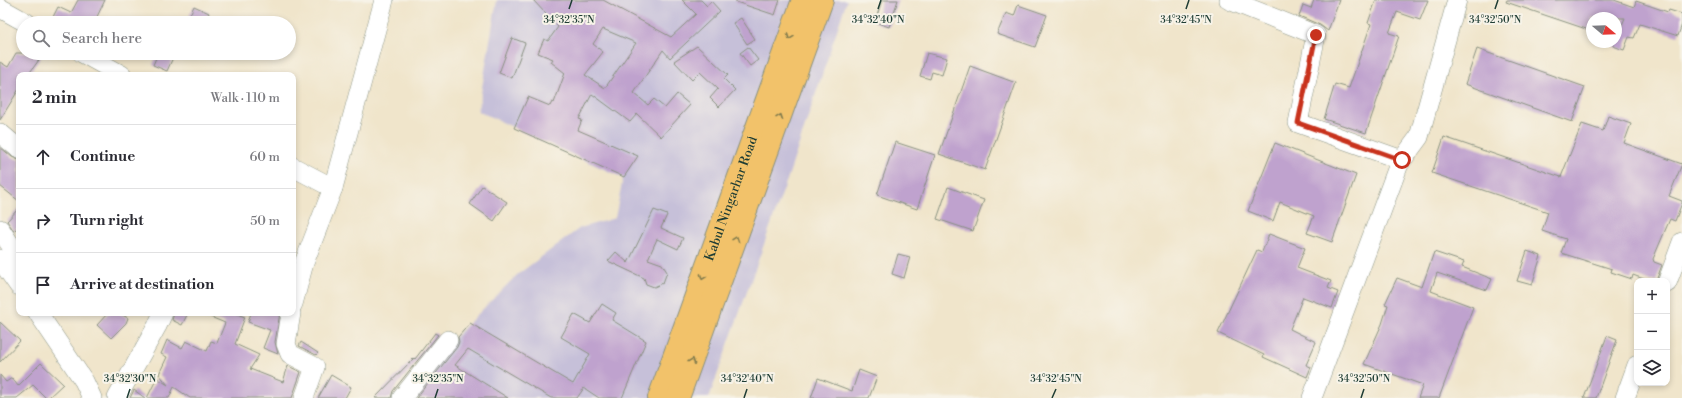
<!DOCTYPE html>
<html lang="en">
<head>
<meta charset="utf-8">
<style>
	body { margin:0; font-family:"Libre Bodoni",serif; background:#f2f2f3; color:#2b2b33 }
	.controls { position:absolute; right:12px; bottom:12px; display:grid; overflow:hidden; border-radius:8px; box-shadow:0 2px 6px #0003 }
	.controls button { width:36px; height:36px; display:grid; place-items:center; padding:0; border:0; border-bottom:1px solid #e1e1e2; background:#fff; color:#2b2b33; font:20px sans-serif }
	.compass { position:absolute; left:1586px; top:12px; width:36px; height:36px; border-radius:50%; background:#fff; box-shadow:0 2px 6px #0003; rotate:109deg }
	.stop { position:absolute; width:12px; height:12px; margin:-9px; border:3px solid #c8321e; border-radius:50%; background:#fff }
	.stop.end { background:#c8321e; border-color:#fff; box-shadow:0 1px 4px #0008 }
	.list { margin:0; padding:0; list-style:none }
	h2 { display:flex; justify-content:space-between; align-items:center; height:52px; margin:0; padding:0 16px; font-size:17px }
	h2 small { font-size:13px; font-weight:400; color:#7c7c81 }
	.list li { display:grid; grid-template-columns:26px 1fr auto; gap:12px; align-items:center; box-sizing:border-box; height:64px; padding:0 16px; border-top:1px solid #e1e1e2 }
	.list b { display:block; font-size:15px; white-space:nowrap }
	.list em { font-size:13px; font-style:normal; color:#7c7c81 }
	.icon { flex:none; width:22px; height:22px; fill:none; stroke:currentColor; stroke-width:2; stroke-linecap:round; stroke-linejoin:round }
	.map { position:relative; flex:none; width:1682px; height:398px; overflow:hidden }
	.search { position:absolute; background:#fff; box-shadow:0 2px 6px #0003; left:16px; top:16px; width:280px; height:44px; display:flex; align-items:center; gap:10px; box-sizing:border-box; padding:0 14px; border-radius:22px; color:#7c7c81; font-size:15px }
	.panel { position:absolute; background:#fff; box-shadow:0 2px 6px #0003; left:16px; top:72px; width:280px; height:244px; border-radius:8px }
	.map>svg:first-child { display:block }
</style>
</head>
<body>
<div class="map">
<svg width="1682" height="398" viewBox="0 0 1682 398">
	<rect width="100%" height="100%" fill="#f7f3e8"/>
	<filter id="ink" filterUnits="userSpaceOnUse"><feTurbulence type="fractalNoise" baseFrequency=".025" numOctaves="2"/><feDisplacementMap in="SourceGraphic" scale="8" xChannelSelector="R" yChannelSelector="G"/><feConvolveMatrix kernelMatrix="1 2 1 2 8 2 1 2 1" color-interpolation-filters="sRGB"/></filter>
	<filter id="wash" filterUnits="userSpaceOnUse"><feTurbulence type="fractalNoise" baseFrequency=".012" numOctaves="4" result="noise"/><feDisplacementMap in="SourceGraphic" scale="16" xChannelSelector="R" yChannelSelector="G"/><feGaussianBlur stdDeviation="0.9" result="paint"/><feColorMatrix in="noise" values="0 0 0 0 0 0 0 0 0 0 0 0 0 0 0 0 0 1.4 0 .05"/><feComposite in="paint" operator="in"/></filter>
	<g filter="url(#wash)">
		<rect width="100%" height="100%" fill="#f0e5cb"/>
		<polygon fill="#c6c0d9" points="497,0 847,0 788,177 709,398 405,398 453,339 517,275 580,228 615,218 623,178 478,111"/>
		<g id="blocks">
			<g fill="#bfa2ce" fill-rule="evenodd">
				<polygon points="78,0 105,0 94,23 50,23 58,7 71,13"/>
				<path d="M533 0H603L671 37 696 14 682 0H701L707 6 711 1 720 11 670 58 663 50 634 93 648 105 654 99 665 108 677 94 690 105 661 137 637 114 630 122 592 94 579 119 582 120 578 130 638 156 624 177 514 128 528 97 550 106 552 102 554 103 565 73 551 62 553 59 538 53 544 39 548 41 558 27ZM603 29 636 43 605 88 585 75 603 52 593 44Z"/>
				<polygon points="736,0 780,0 775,15 736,2"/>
				<polygon points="882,0 898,0 889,27 875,22"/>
				<polygon points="1314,0 1339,0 1328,31 1320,25 1299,16 1303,5 1311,8"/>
				<polygon points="1376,0 1428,0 1420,20 1397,12 1389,33 1399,36 1366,133 1324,119 1335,84 1349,88 1371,24 1368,23"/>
				<polygon points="1507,0 1614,0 1634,7 1636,1 1668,12 1669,10 1682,14 1682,24 1678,36 1640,24 1634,38 1629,37 1624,50 1613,46 1625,18 1592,18 1592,31 1506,2"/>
				<polygon points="1018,5 1047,15 1035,47 997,34 1006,13 1014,16"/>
				<polygon points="194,6 209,13 205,23 186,23"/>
				<polygon points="741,18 755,39 747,44 733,23"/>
				<polygon points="512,38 525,43 512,78 499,73"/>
				<polygon points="697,46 728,75 724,79 735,90 719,107 710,98 718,89 700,72 692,80 674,61"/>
				<polygon points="748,47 758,60 750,66 740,53"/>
				<polygon points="1477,49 1585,87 1572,122 1465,84"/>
				<polygon points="16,53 44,53 28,75 19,75 19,89 0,120 0,62 8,67"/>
				<polygon points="158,53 175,53 167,71 153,65"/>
				<polygon points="927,53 947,58 942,75 932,72 930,79 920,76"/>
				<polygon points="970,66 1016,83 985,170 939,154"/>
				<polygon points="1608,116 1631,124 1624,143 1682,164 1669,196 1682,201 1682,203 1675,221 1670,219 1653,259 1654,262 1662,265 1656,281 1649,281 1633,275 1632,279 1611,272 1612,269 1561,253 1566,239 1542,231 1548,212 1432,173 1444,137 1561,177 1582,124 1603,131"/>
				<polygon points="895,142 935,155 917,209 877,195"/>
				<polygon points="1275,143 1356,175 1332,242 1307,233 1314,216 1280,202 1273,221 1248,211"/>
				<polygon points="0,147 12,157 19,160 19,201 0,186"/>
				<polygon points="482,186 507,202 494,221 470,204"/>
				<polygon points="948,187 984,200 973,231 937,219"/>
				<polygon points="19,208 19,226 14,231 7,221"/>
				<polygon points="654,210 667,215 661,228 683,238 678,249 657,239 648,259 662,264 667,272 663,283 654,287 646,284 644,278 608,261 616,252 628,263"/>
				<polygon points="1269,234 1305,248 1297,268 1331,281 1328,288 1338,292 1332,308 1303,297 1290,329 1316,342 1306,365 1311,367 1307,377 1263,357 1264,355 1218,333 1257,250 1262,252"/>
				<polygon points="1527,251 1541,256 1532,285 1517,281"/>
				<polygon points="1434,252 1464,262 1462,267 1492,279 1487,290 1437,273 1431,291 1473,307 1439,398 1418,398 1423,385 1364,364 1382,324 1388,305 1385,304 1397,278 1422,287"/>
				<polygon points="898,254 910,257 904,278 892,274"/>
				<polygon points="602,304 616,313 612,320 646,341 622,398 599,398 584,388 577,398 551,398 468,349 455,365 508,398 416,398 457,347 459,342 458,337 470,323 573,384 590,354 561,337 574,314 590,323"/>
				<polygon points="108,313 119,313 128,318 126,323 111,338 97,325"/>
				<polygon points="174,313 188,313 182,325 172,320"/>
				<polygon points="201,313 234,313 245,317 235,344 259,355 250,369 283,382 288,366 301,372 292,398 190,398 174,387 169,398 147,398 157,378 168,385 159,374 167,357 161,354 167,340 182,348 186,341 207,351 211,341 217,343 225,323"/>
				<polygon points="251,313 280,313 275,342 278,354 263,348 270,330 248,322"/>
				<polygon points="0,322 20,341 0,362"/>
				<polygon points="435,333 438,335 393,391 391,398 375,398 414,358 415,359"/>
				<polygon points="1607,336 1617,340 1596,398 1584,398"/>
				<polygon points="301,342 318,353 316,355 299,346"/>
				<polygon points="41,363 63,384 48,398 46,398 33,385 17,398 0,398 0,375 6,382 12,378 18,386"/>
				<polygon points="859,370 877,377 869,398 811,398 818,378 852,391"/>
				<polygon points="331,375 351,387 345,398 318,398"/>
				<polygon points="134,390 145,398 130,398"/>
			</g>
		</g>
	</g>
	<g filter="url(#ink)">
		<use href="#blocks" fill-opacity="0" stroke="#889180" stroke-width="1"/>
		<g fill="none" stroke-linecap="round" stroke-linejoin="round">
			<g stroke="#889180" stroke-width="20">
				<g id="minor">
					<polyline points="1229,0 1316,35 1298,123 1402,160"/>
					<polyline points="0,8 27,23"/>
					<polyline points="82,53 122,75"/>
					<polyline points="0,133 19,149"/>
					<polyline points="293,167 333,188"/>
					<polyline points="0,229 19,258"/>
					<polyline points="0,259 19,286"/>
					<polyline points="1667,283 1682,242"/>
					<polyline points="293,304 304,263 333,188 384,0"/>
					<polyline points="38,313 84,381 92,398"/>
					<polyline points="291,313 286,344 290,354 315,367 304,398"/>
					<polyline points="117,398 157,326 163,313"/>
					<polyline points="402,398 448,340"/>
					<polyline points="1312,398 1399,164 1419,137 1457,0"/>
					<polyline points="1625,398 1637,365"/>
				</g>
			</g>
			<g stroke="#889180" stroke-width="24">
				<g id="highway">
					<path id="s1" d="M659 398 803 0"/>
					<polyline points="678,398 822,0"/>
				</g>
			</g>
			<use href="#minor" stroke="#fff" stroke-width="19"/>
			<use href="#highway" stroke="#f2c26a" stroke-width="22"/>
		</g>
		<defs><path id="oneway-chevron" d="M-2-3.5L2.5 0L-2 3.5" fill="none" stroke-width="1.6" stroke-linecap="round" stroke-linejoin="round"/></defs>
		<g stroke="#7e794c">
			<use href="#oneway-chevron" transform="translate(790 37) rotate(110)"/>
			<use href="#oneway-chevron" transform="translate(780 117) rotate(-70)"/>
			<use href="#oneway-chevron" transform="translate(736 239) rotate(-70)"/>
			<use href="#oneway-chevron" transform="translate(703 277) rotate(110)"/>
			<use href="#oneway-chevron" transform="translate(692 361) rotate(-70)"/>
		</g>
	</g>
	<g fill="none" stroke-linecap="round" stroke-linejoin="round" filter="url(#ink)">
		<polyline stroke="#c8321e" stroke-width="5" points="1316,35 1298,123 1402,160"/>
	</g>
	<path fill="none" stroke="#1f3d34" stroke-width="1.5" d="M569 9 572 0M878 9 881 0M1186 9 1189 0M1495 9 1498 0M127 398 130 389M435 398 438 389M744 398 747 389M1052 398 1056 389M1361 398 1364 389"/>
	<g text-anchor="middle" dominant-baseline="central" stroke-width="4" stroke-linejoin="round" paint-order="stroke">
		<g font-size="13" fill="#1f3d34" stroke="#f7f3e8">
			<text stroke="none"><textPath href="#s1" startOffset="212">Kabul Ningarhar Road</textPath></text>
		</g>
	</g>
	<g font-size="10" text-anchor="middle" fill="#1f3d34" stroke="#f7f3e8" stroke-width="4" stroke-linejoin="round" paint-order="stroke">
		<text x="569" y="23">34°32'35"N</text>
		<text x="878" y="23">34°32'40"N</text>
		<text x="1186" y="23">34°32'45"N</text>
		<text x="1495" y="23">34°32'50"N</text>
		<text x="130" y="382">34°32'30"N</text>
		<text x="438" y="382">34°32'35"N</text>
		<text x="747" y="382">34°32'40"N</text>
		<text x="1056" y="382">34°32'45"N</text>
		<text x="1364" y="382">34°32'50"N</text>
	</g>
</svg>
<div class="controls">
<button>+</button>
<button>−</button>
<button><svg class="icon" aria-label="layers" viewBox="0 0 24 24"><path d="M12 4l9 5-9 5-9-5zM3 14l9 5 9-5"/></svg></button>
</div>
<svg class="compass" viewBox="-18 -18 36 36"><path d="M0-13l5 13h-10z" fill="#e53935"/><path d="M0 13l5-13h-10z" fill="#7c7c81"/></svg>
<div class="stop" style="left:1402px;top:160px"></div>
<div class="stop end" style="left:1316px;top:35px"></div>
<div class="search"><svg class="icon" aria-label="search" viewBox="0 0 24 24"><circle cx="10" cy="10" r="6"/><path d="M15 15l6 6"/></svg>Search here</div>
<section class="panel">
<h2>2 min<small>Walk · 110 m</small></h2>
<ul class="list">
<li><svg class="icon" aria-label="ahead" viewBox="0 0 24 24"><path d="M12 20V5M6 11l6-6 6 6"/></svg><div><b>Continue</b></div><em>60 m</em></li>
<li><svg class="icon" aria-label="right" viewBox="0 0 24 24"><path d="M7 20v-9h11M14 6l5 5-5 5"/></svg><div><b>Turn right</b></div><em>50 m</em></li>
<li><svg class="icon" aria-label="arrive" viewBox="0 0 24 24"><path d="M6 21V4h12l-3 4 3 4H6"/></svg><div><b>Arrive at destination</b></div></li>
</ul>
</section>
</div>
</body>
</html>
